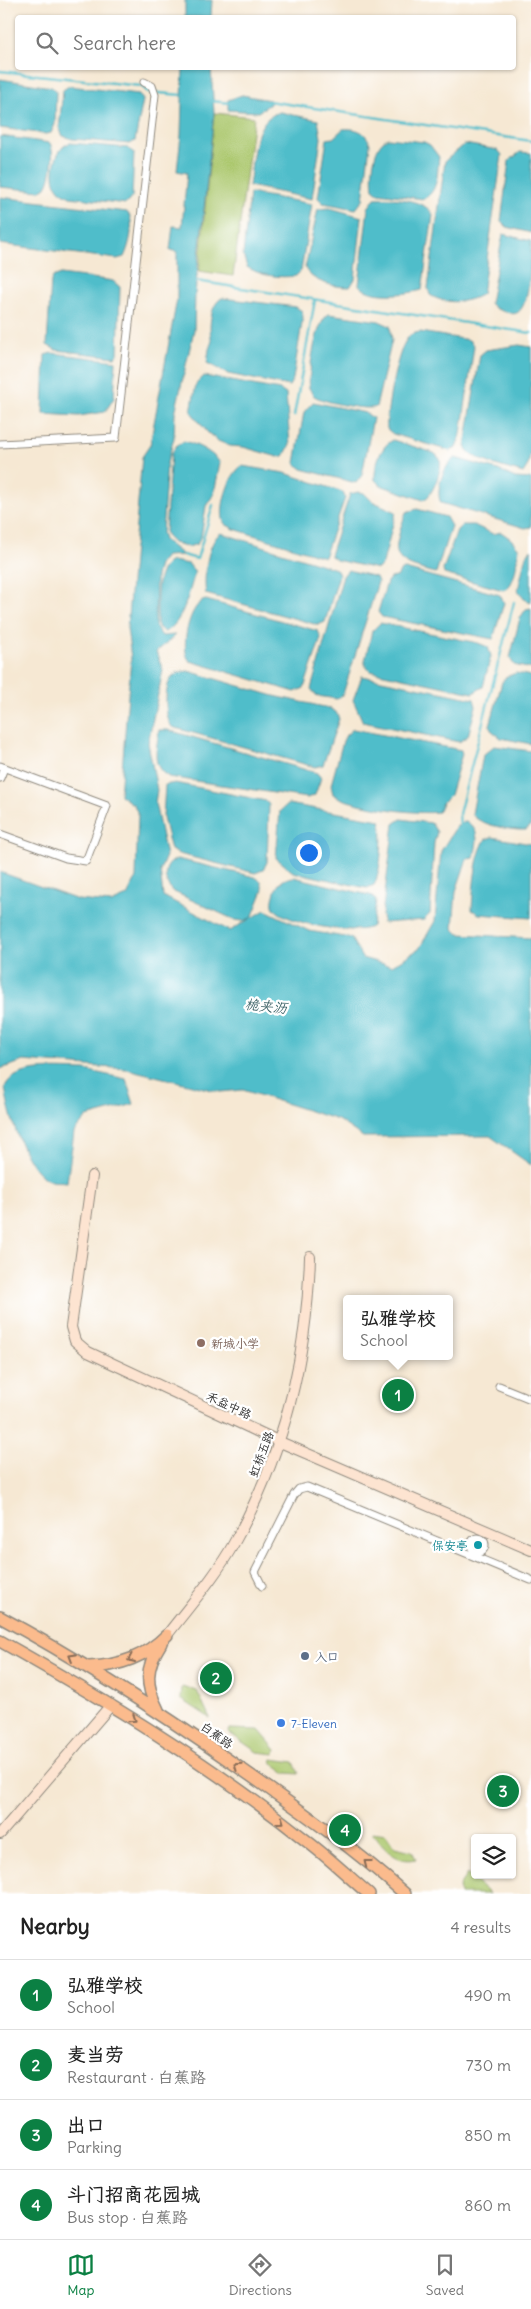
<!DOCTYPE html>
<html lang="en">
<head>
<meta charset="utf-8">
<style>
	body { margin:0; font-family:Delius,"LXGW WenKai TC",sans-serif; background:#f2f2f2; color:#222 }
	.controls { position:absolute; right:15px; bottom:15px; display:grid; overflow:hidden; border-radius:5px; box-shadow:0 1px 4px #0004 }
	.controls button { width:45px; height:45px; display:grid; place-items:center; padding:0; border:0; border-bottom:1px solid #e0e0e0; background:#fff; color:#222; font:25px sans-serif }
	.you { position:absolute; left:308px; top:852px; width:18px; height:18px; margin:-12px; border:4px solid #fff; border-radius:50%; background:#1a73e8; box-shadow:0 0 0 8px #1a73e833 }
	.badge { display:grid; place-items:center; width:32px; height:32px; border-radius:50%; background:#0b8043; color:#fff; font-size:16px; font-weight:700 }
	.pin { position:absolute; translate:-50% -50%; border:2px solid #fff; box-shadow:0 1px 5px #0006 }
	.popup { position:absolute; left:343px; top:1295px; width:110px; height:65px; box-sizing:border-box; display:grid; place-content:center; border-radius:5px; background:#fff; filter:drop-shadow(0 1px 4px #0005); font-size:16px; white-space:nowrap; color:#767676 }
	.popup b { font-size:19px; color:#222 }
	.popup::after { content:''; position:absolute; left:50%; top:100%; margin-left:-10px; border:10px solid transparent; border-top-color:#fff }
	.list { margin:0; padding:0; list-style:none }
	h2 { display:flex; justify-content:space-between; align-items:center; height:65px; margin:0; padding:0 20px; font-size:21px }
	h2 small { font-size:16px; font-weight:400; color:#767676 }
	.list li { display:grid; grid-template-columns:32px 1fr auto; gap:15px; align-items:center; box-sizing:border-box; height:70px; padding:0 20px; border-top:1px solid #e0e0e0 }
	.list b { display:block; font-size:19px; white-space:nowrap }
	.list p { margin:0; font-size:16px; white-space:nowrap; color:#767676 }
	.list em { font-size:16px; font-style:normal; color:#767676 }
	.icon { flex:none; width:28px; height:28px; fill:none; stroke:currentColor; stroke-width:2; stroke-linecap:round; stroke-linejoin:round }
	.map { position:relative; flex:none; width:531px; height:1894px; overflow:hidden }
	.search { position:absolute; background:#fff; box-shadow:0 1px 4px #0004; left:15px; right:15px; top:15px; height:55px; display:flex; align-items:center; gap:12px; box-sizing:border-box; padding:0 18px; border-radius:5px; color:#767676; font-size:19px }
	.sheet { height:345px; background:#fff }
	nav { display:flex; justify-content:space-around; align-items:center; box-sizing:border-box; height:70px; border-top:1px solid #e0e0e0; background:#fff; font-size:14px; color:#767676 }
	nav a { display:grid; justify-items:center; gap:2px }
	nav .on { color:#0b8043 }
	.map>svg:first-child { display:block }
</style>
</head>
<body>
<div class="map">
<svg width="531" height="1894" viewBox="0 0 531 1894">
	<rect width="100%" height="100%" fill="#fff"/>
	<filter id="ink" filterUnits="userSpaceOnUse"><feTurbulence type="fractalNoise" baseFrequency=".02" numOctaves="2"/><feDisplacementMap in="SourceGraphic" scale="10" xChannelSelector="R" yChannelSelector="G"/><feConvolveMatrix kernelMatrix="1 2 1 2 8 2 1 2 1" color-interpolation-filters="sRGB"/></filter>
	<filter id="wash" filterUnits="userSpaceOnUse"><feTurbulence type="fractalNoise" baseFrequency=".0096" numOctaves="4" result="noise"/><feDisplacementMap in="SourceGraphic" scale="20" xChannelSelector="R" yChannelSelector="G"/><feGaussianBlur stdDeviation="1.12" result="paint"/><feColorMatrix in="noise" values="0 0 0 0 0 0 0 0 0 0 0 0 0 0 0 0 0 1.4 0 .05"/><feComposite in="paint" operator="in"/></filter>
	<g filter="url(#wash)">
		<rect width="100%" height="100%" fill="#f6e8d3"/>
		<g fill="#acc86e" stroke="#6c7a4c">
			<polygon points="214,113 254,117 233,276 199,271"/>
			<polygon points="182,1687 197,1691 210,1718 181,1699"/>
			<polygon points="229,1729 259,1730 276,1750 275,1754 257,1752 228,1732"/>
			<polygon points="272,1759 294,1762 299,1774 286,1773 271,1762"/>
			<path d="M372 1832 386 1834 395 1847 412 1851 416 1859C396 1864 382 1847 372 1832Z"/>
			<polygon points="467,1874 489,1894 460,1894 459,1886"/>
		</g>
		<g fill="#50bdca" stroke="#3e747a">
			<polygon points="185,0 212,0 211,17 185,17"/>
			<path d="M183 68H211L214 113 195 294 194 330 175 413 174 438 167 463 162 533 164 540 183 555 166 556 159 565 156 576 155 626 162 636 176 635 156 652 163 670 148 743 157 790 155 803 166 856 160 870 163 896 230 931 251 918 243 921 235 920 172 891C163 880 162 865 177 859L255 877 261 881 263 890 252 918 265 910 309 931 351 938 362 958 391 966 419 949 435 921 441 851 456 827 466 821C481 831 477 842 474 858L467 859 456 891 453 928 459 934 531 938V1165L490 1136 363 1137 338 1120 243 1090 220 1092 127 1069 24 1061 0 1069V872L78 900 111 903 127 896 136 878 138 814 134 805 120 795 131 658 127 628 142 457 150 445 177 299V252L170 250 173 226 182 227 187 173 177 171 181 135Z"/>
			<polygon points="0,79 51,87 56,90 55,124 51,133 46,134 0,128"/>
			<polygon points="69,86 139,94 143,100 135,141 130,144 72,139 63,136 59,128 63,90"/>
			<polygon points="242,95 270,100 270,104 258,112 228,110 228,100"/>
			<path d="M280 112 318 120 321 138 312 199 249 186C253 163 252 118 280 112Z"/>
			<path d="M343 129C356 128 366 131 370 144L363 200 356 209 323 203 318 198 327 139 333 138Z"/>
			<path d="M0 136 50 143C55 152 52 178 46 187L40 191 0 187Z"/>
			<path d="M388 138 424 142 430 145 439 157C437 172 439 192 423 199L378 193 373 189C371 175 373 143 388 138Z"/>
			<path d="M70 143 128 148 134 153 132 197 126 204 70 197C65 194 60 192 57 187 50 176 55 146 70 143Z"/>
			<path d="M465 144 498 150 502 155 482 294C468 303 446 305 430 295L428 288 445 161Z"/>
			<polygon points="520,152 531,153 531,233 507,227 501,221 509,161"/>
			<path d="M250 193 312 204 301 271 296 276C279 278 261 276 247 267L243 255Z"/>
			<path d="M0 197 127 212C136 221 129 247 124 257L117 259 0 244Z"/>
			<path d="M375 198C390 197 426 199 433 215L422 290C407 294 370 299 359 285L368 208Z"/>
			<path d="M330 208 362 217 355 279 350 287C336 287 312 283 305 268L318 209Z"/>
			<path d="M503 234 531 241C531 257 531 321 510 313 502 311 495 310 490 303Z"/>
			<polygon points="61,274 107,280 113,281 120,287 118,354 115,357 56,350 47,345 51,281 53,277"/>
			<path d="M222 298 296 307 302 311 303 317 293 379 289 386 228 374 207 363 209 349 212 341C208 330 210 304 222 298Z"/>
			<path d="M329 314 379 321 390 326 392 340 376 407C368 411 320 402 313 395 312 394 310 389 309 388 309 372 315 322 329 314Z"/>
			<path d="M420 332 469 340 474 346 461 434 456 448 450 451 393 434 387 429C385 414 397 351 407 339 410 334 415 333 420 332Z"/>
			<path d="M519 345 531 347V449L528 465 523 473C508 468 470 461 465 446L480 355 486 350Z"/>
			<polygon points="52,353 116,361 114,398 105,412 79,416 43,414 45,355"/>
			<polygon points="204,376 280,390 286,394 290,445 284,456 278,457 243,447 230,446 218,441 208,433 191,412 196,384"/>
			<polygon points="313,402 366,413 373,418 362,475 356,483 302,469 295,463 304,412"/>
			<path d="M393 440 434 453C436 455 438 456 440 459 443 468 432 498 423 500L380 485 375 480C374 467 380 446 393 440Z"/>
			<path d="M184 441C196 444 213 452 220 463L214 494 206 506 201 537 197 544 188 547 173 543 167 537 165 531 171 454 176 446Z"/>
			<path d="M455 458 498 470 515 478 531 479V527L525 528 441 503C435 492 443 465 455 458Z"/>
			<path d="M242 466 285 473 343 492 345 498 324 557 234 529 225 524C217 512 229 473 242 466Z"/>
			<polygon points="358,492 364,493 372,501 396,512 383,563 378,569 336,560 330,555 350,494"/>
			<path d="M417 509 446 517 451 526 436 573C388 562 392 555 406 512Z"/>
			<path d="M462 525H474L493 534 501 532 511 539 519 549C516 561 516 587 503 590L444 574 443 570 457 530Z"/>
			<path d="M221 533 336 569 339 575 325 622 318 625 206 594C203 580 207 541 221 533Z"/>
			<polygon points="531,549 531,602 524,599 518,590 525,559"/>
			<path d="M172 561 189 564 195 573C189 591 183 624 165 632L159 628 157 623C158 606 152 569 172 561Z"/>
			<polygon points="405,569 500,595 504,603 493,639 382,617 378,612 387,582 390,578 397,577 401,570"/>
			<polygon points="348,570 376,577 378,582 343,694 337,699 317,696 311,689 343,576"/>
			<path d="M206 600 318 631 321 638 304 688 295 692 190 661C179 651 189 602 206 600Z"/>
			<polygon points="531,608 531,669 514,665 510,658 520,618 526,609"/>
			<polygon points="380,623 478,643 488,647 491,656 483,687 473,693 370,671 365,665 365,661 372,631"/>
			<path d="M188 671 274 696 329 708 336 712 339 719 323 765 315 767 172 727C164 717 164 686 172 677 176 673 182 672 188 671Z"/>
			<polygon points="516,673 531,676 531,744 501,738 491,730 490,725 502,682 506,677"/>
			<polygon points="362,676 474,699 476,706 468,736 459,742 363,722 353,700"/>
			<path d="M353 729 461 750 462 754 450 795 442 803 438 812C419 815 347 806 333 794L331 785 343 741 346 735Z"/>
			<path d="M159 730H168L317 773 321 778 315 795 307 798 169 777C150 767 157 748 159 730Z"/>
			<path d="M494 746 531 751V826L526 830C514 831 478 825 472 814L483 755Z"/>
			<polygon points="175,783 266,801 269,805 267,862 263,870 255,873 179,854 171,850 163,818 165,785"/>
			<path d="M288 804 380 820C384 833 381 873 374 885L367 888 293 872 276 858 280 811Z"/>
			<polygon points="401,819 431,823 437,832 434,843 430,914 424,920 383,923 382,915 394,824"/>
			<path d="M492 837 531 844V918L479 914 472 910C473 891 475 854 486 839Z"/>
			<path d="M294 877 373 896 376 901 372 926C360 937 283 923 274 908 271 903 274 895 276 889 280 881 285 878 294 877Z"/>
			<path d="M85 1070 126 1079 134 1104 87 1117 74 1132 67 1182C62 1181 56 1182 51 1181 25 1173 8 1111 5 1087 14 1064 63 1070 85 1070Z"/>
		</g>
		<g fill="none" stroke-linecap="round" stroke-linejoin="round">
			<g stroke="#50bdca" stroke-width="2.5">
				<polyline points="0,71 141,86 148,92 181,95"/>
				<polyline points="211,101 231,103"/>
				<polyline points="268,101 531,141"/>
				<polyline points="196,281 531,333"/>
				<polyline points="294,416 315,300"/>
				<polyline points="183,555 197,559 213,505"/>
				<polyline points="460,827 459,814 514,602"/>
			</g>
		</g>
	</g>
	<g filter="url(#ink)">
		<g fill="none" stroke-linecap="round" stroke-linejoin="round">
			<g stroke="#908a7f" stroke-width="9">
				<g id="street">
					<polyline points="0,444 116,438 155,95 152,86 144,82"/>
					<polyline points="0,766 107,806 86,861 66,858 0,834"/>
					<polyline points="0,778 4,768"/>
					<polyline points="499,1386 531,1399"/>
					<circle cx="478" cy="1545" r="7"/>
					<polyline points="262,1586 255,1572 294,1495 299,1489 307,1487 531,1580"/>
				</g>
			</g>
			<g stroke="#908a7f" stroke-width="12">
				<g id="secondary">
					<polyline points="92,1176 71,1327 75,1341 88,1352 280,1442 531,1550"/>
					<path d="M167 1635C190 1605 216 1576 234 1543 284 1454 307 1358 310 1257"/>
					<polyline points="0,1834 111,1705"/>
				</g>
			</g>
			<g stroke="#908a7f" stroke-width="14">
				<g id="primary">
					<path d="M0 1617C82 1661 160 1712 237 1766 294 1806 353 1847 405 1894"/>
					<path d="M0 1641C107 1701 212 1765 308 1842 329 1858 349 1877 369 1894"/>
					<path d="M89 1667C120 1666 145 1657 167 1635"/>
					<path d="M158 1710C145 1685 145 1668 161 1643"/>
				</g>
			</g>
			<use href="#street" stroke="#fff" stroke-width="7"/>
			<use href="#secondary" stroke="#fde4d1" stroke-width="10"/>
			<use href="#primary" stroke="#fbbb8d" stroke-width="11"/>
		</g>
		<defs><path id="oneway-chevron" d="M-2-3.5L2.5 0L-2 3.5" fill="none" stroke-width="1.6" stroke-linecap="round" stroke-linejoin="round" transform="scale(1.25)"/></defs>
		<g stroke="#896c57">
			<use href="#oneway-chevron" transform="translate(72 1657) rotate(-149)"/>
			<use href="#oneway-chevron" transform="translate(131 1659) rotate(156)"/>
			<use href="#oneway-chevron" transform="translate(133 1719) rotate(33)"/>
			<use href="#oneway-chevron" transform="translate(237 1766) rotate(-145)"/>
			<use href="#oneway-chevron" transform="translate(281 1821) rotate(36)"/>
			<use href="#oneway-chevron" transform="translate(367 1863) rotate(-142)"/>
		</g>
	</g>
	<circle fill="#8d6e63" stroke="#fff" stroke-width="2" cx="201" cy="1343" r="5"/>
	<circle fill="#0f9aa8" stroke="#fff" stroke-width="2" cx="478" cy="1545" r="5"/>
	<circle fill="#5c6f8a" stroke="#fff" stroke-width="2" cx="305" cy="1656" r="5"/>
	<circle fill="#3f7fe0" stroke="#fff" stroke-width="2" cx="281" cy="1723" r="5"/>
	<g text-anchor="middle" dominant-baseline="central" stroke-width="4.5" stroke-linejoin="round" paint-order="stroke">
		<g font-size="12" fill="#785e54" stroke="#fff" text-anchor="start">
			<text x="211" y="1343">新城小学</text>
		</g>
		<g font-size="12" fill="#2b2b2b" stroke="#fff">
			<text transform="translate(229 1405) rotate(25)">禾益中路</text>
			<text transform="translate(261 1454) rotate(-69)">虹桥五路</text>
			<text transform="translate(217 1735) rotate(35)">白蕉路</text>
		</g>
		<g font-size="12" fill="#0d838f" stroke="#fff" text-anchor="end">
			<text x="468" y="1545">保安亭</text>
		</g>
		<g font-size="12" fill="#4e5e75" stroke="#fff" text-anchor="start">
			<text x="315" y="1656">入口</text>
		</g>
		<g font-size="12" fill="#366cbe" stroke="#fff" text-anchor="start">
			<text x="291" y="1723">7-Eleven</text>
		</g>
		<g font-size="14" font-style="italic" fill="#385e63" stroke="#fff">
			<text transform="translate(266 1006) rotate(6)">桅夹沥</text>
		</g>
	</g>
</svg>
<div class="controls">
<button><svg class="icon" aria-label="layers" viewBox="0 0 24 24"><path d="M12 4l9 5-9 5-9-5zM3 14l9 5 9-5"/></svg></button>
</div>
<div class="you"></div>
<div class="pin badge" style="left:398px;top:1395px">1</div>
<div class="popup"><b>弘雅学校</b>School</div>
<div class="pin badge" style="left:216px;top:1678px">2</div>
<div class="pin badge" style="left:503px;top:1791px">3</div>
<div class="pin badge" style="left:345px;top:1830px">4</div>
<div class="search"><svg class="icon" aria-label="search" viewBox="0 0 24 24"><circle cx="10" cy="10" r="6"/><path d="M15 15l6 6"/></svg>Search here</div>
</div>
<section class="sheet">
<h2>Nearby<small>4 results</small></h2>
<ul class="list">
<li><span class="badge">1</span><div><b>弘雅学校</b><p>School</p></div><em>490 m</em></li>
<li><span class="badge">2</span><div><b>麦当劳</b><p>Restaurant · 白蕉路</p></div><em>730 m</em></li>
<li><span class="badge">3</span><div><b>出口</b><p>Parking</p></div><em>850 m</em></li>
<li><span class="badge">4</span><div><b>斗门招商花园城</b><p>Bus stop · 白蕉路</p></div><em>860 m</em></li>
</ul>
</section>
<nav>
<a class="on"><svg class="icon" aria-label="map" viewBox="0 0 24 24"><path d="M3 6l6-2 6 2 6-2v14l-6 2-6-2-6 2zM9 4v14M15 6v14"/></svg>Map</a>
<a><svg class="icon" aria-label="directions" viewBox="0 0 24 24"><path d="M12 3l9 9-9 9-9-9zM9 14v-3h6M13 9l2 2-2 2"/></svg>Directions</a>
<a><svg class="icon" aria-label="saved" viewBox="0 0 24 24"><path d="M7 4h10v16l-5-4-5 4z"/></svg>Saved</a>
</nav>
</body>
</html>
